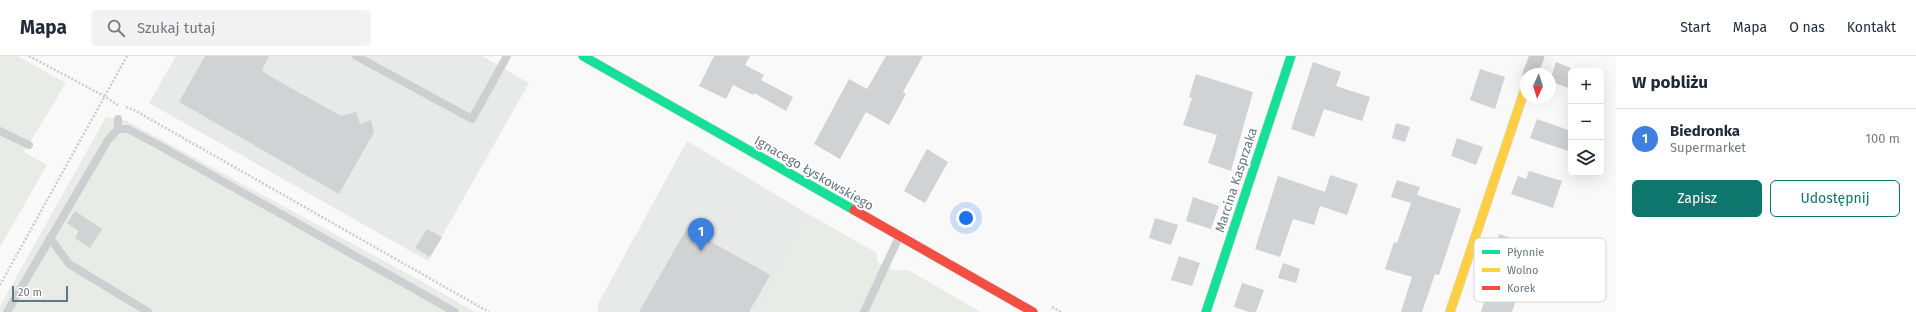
<!DOCTYPE html>
<html lang="pl">
<head>
<meta charset="utf-8">
<style>
	body { margin:0; font-family:"Fira Sans",sans-serif; background:#f2f2f3; color:#1f2937 }
	.controls { position:absolute; right:12px; top:12px; display:grid; overflow:hidden; border-radius:6px; box-shadow:0 4px 16px #0002 }
	.controls button { width:36px; height:36px; display:grid; place-items:center; padding:0; border:0; border-bottom:1px solid #e0e1e3; background:#fff; color:#1f2937; font:20px sans-serif }
	.compass { position:absolute; left:1520px; top:12px; width:36px; height:36px; border-radius:50%; background:#fff; box-shadow:0 4px 16px #0002; rotate:184deg }
	.scale { position:absolute; left:12px; bottom:10px; width:56px; box-sizing:border-box; padding-left:4px; border:2px solid #657683; border-top:0; font-size:11px; line-height:14px; white-space:nowrap; color:#657683; -webkit-text-stroke:3px #fff; paint-order:stroke }
	.you { position:absolute; left:966px; top:162px; width:14px; height:14px; margin:-10px; border:3px solid #fff; border-radius:50%; background:#1a73e8; box-shadow:0 0 0 6px #1a73e833 }
	.badge { display:grid; place-items:center; width:26px; height:26px; border-radius:50%; background:#0f766e; color:#fff; font-size:13px; font-weight:700 }
	.pin { position:absolute; translate:-50% -33px; filter:drop-shadow(0 1px 2px #0008) }
	.pin::after { content:''; position:absolute; top:21px; width:14px; height:12px; background:inherit; clip-path:polygon(0 0,100% 0,50% 100%) }
	.list { margin:0; padding:0; list-style:none }
	h2 { display:flex; justify-content:space-between; align-items:center; height:52px; margin:0; padding:0 16px; font-size:17px }
	h2 small { font-size:13px; font-weight:400; color:#747a83 }
	.list li { display:grid; grid-template-columns:26px 1fr auto; gap:12px; align-items:center; box-sizing:border-box; height:60px; padding:0 16px; border-top:1px solid #e0e1e3 }
	.list b { display:block; font-size:15px; white-space:nowrap }
	.list p { margin:0; font-size:13px; white-space:nowrap; color:#747a83 }
	.list em { font-size:13px; font-style:normal; color:#747a83 }
	.actions { display:flex; gap:8px; padding:12px 16px }
	.actions a { flex:1; padding:9px 0; border:1px solid #0f766e; border-radius:6px; text-align:center; font-size:14px; color:#0f766e }
	.actions .main { background:#0f766e; color:#fff }
	.icon { flex:none; width:22px; height:22px; fill:none; stroke:currentColor; stroke-width:2; stroke-linecap:round; stroke-linejoin:round }
	.map { position:relative; flex:none; width:1616px; height:256px; overflow:hidden }
	header { display:flex; align-items:center; gap:24px; box-sizing:border-box; height:56px; padding:0 20px; background:#fff; border-bottom:1px solid #e0e1e3 }
	header strong { font-size:19px }
	nav { display:flex; gap:22px; margin-inline-start:auto; font-size:14px }
	.search { width:280px; height:36px; background:#f2f2f3; display:flex; align-items:center; gap:10px; box-sizing:border-box; padding:0 14px; border-radius:6px; color:#747a83; font-size:15px }
	main { display:flex }
	aside { flex:1; background:#fff }
	.map>svg:first-child { display:block }
</style>
</head>
<body>
<header>
<strong>Mapa</strong>
<div class="search"><svg class="icon" aria-label="search" viewBox="0 0 24 24"><circle cx="10" cy="10" r="6"/><path d="M15 15l6 6"/></svg>Szukaj tutaj</div>
<nav><a>Start</a><a>Mapa</a><a>O nas</a><a>Kontakt</a></nav>
</header>
<main>
<div class="map">
<svg width="1616" height="256" viewBox="0 0 1616 256">
	<rect width="100%" height="100%" fill="#f9f9f9"/>
	<g fill="#e8e9e9">
		<polygon points="176,0 482,0 529,27 428,205 149,47"/>
		<polygon points="687,85 808,158 757,256 598,256 598,248"/>
	</g>
	<g fill="#e8ebe6">
		<polygon points="0,0 17,0 66,27 24,96 47,109 0,191"/>
		<polygon points="106,61 127,65 419,224 475,256 0,256 0,250"/>
		<path d="M808 158 877 197V206C890 213 894 216 908 214L979 255V256H757Z"/>
	</g>
	<g fill="#d0d2d3">
		<polygon points="205,0 269,0 262,14 266,18 341,60 356,56 360,68 371,64 374,76 339,138 179,46"/>
		<polygon points="714,0 750,0 745,9 764,19 761,24 793,41 786,55 754,37 753,39 733,29 726,43 699,30"/>
		<polygon points="886,0 923,0 903,36 906,38 889,69 866,56 840,103 814,88 849,23 867,33"/>
		<polygon points="1313,6 1341,16 1336,30 1370,41 1362,65 1324,53 1314,81 1291,73"/>
		<polygon points="1556,6 1571,12 1571,33 1550,25"/>
		<polygon points="1480,13 1505,21 1495,53 1470,44"/>
		<polygon points="1196,18 1253,36 1231,115 1208,107 1217,79 1183,69 1192,42 1189,41"/>
		<polygon points="1537,63 1571,75 1571,96 1530,82"/>
		<polygon points="1396,67 1410,71 1405,86 1392,82"/>
		<polygon points="1457,82 1483,91 1476,109 1451,100"/>
		<polygon points="927,93 948,106 925,147 904,135"/>
		<polygon points="1529,115 1562,125 1553,152 1511,138 1518,120 1526,123"/>
		<polygon points="1330,119 1358,128 1347,159 1320,150 1314,169 1293,163 1280,201 1255,193 1278,120 1325,136"/>
		<polygon points="1397,124 1420,131 1417,139 1461,153 1439,219 1435,218 1422,256 1401,256 1412,221 1385,213 1394,186 1397,187 1411,147 1391,141"/>
		<polygon points="1193,141 1219,150 1211,173 1186,165"/>
		<polygon points="75,155 102,173 90,192 75,182 79,175 67,167"/>
		<polygon points="1155,162 1178,169 1171,189 1149,182"/>
		<polygon points="687,172 770,219 749,256 639,256"/>
		<polygon points="427,173 442,181 430,201 415,192"/>
		<polygon points="1499,178 1539,192 1531,216 1506,207 1508,202 1493,197"/>
		<polygon points="1179,200 1200,207 1192,230 1171,224"/>
		<polygon points="1283,207 1300,213 1296,227 1278,222"/>
		<polygon points="1242,227 1264,234 1256,256 1249,256 1234,251"/>
		<polygon points="1488,234 1516,244 1512,256 1481,256"/>
	</g>
	<g fill="none" stroke-linecap="round" stroke-linejoin="round">
		<g stroke="#d5d6d7" stroke-width="10">
			<g id="fast">
				<polyline points="583,0 854,154"/>
				<polyline points="1206,256 1291,0"/>
			</g>
		</g>
		<g stroke="#d5d6d7" stroke-width="10">
			<polyline id="slow" points="1450,256 1526,30"/>
		</g>
		<g stroke="#d5d6d7" stroke-width="10">
			<polyline id="jam" points="854,154 1033,256"/>
		</g>
		<g stroke="#cbcccd" stroke-width="2.5" stroke-dasharray="2 2" stroke-linecap="butt">
			<polyline points="29,0 104,40 118,49"/>
			<polyline points="126,51 134,54 489,256"/>
			<polyline points="0,229 127,0"/>
			<polyline points="1052,251 1061,256"/>
		</g>
		<g stroke="#cecfd0" stroke-width="8">
			<polyline points="356,0 472,63 507,0"/>
			<polyline points="118,63 118,73"/>
			<polyline points="0,75 29,89"/>
			<polyline points="50,182 69,208 148,256"/>
			<polyline points="7,256 108,84 118,73 128,73 160,90 455,256"/>
			<polyline points="864,256 899,181"/>
		</g>
		<polyline stroke="#cecfd0" stroke-width="15" points="1530,18 1537,0"/>
		<use href="#fast" stroke="#16e098" stroke-width="9"/>
		<use href="#slow" stroke="#ffcf43" stroke-width="9"/>
		<use href="#jam" stroke="#f24e42" stroke-width="9"/>
	</g>
	<g text-anchor="middle" dominant-baseline="central" stroke-width="4" stroke-linejoin="round" paint-order="stroke">
		<g font-size="13" fill="#657683" stroke="#fff">
			<text transform="translate(814 117) rotate(30)">Ignacego Łyskowskiego</text>
			<text transform="translate(1236 124) rotate(-72)">Marcina Kasprzaka</text>
		</g>
	</g>
	<rect x="1474" y="182" width="132" height="64" rx="6" fill="#fff" stroke="#d1d6da" stroke-width="1"/>
	<rect x="1482" y="194" width="18" height="4" fill="#16e098"/>
	<rect x="1482" y="212" width="18" height="4" fill="#ffcf43"/>
	<rect x="1482" y="230" width="18" height="4" fill="#f24e42"/>
	<g font-size="11" fill="#657683">
		<text x="1507" y="200">Płynnie</text>
		<text x="1507" y="218">Wolno</text>
		<text x="1507" y="236">Korek</text>
	</g>
</svg>
<div class="controls">
<button>+</button>
<button>−</button>
<button><svg class="icon" aria-label="layers" viewBox="0 0 24 24"><path d="M12 4l9 5-9 5-9-5zM3 14l9 5 9-5"/></svg></button>
</div>
<svg class="compass" viewBox="-18 -18 36 36"><path d="M0-13l5 13h-10z" fill="#e53935"/><path d="M0 13l5-13h-10z" fill="#747a83"/></svg>
<div class="scale">20 m</div>
<div class="you"></div>
<div class="pin badge" style="left:701px;top:195px;background:#3f7fe0">1</div>
</div>
<aside>
<h2>W pobliżu<small></small></h2>
<ul class="list">
<li><span class="badge" style="background:#3f7fe0">1</span><div><b>Biedronka</b><p>Supermarket</p></div><em>100 m</em></li>
</ul>
<div class="actions"><a class="main">Zapisz</a><a>Udostępnij</a></div>
</aside>
</main>
</body>
</html>
